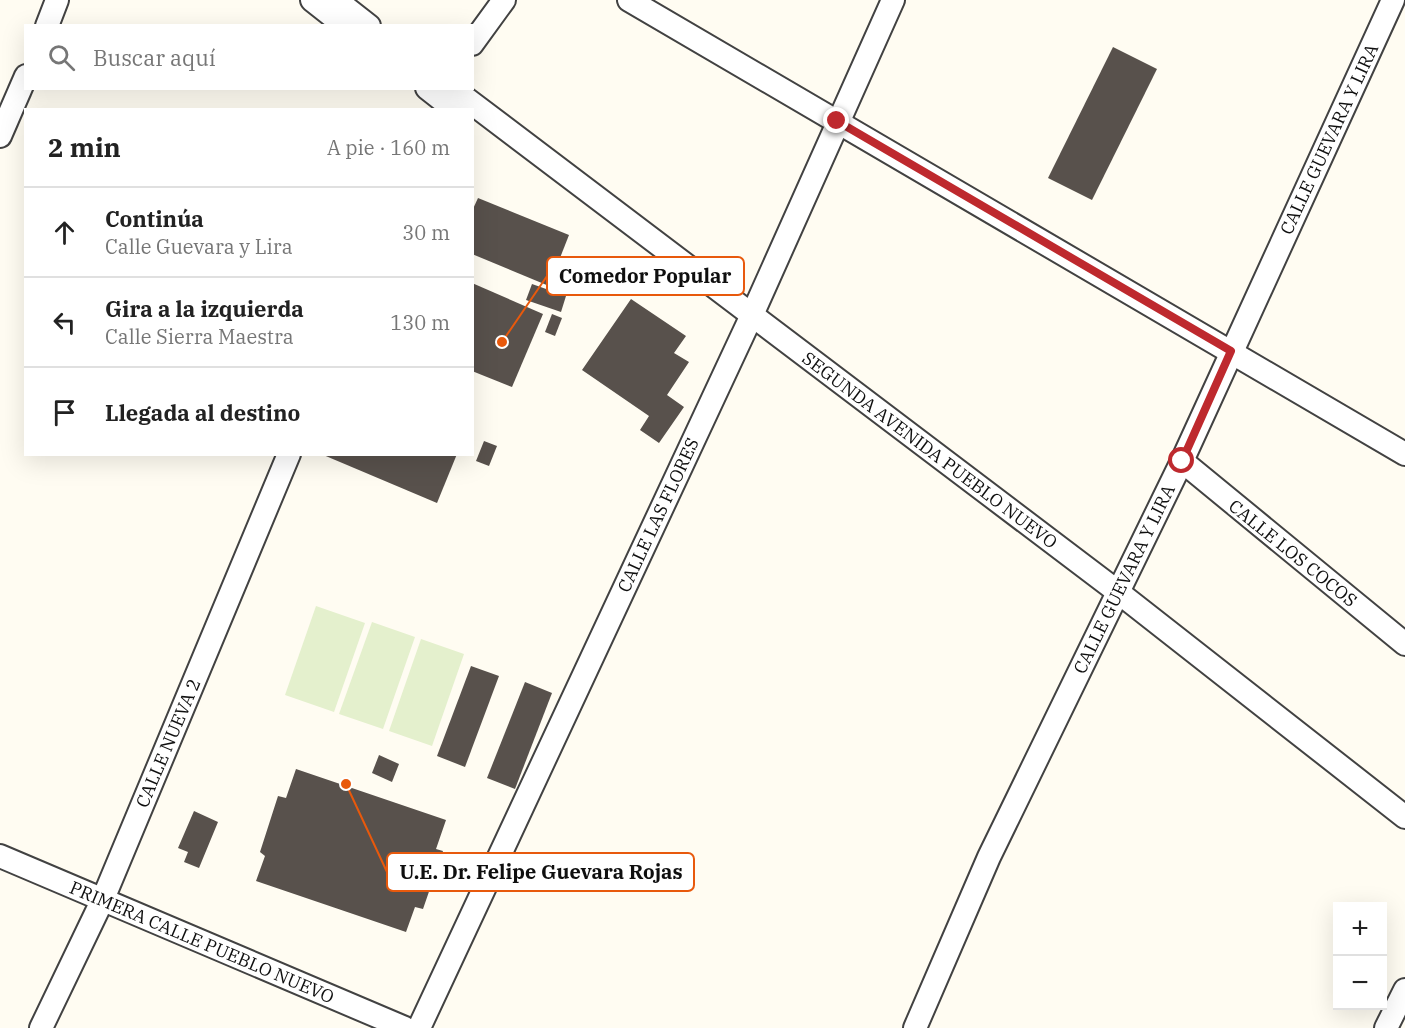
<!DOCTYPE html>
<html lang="es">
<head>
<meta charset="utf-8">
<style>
	body { margin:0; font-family:"IBM Plex Serif",serif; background:#f6f6f6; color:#222 }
	.controls { position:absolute; right:18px; bottom:18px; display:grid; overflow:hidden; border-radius:0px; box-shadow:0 6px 24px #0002 }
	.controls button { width:54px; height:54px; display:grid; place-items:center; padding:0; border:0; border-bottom:2px solid #e0e0e0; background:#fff; color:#222; font:30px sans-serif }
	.stop { position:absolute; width:18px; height:18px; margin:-14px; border:4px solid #be292e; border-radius:50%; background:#fff }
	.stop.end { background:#be292e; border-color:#fff; box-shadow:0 2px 6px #0008 }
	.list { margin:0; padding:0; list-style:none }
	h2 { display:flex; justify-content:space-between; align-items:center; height:78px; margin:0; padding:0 24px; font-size:26px }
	h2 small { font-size:20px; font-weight:400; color:#767676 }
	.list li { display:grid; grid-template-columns:39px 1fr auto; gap:18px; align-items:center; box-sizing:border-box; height:90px; padding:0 24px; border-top:2px solid #e0e0e0 }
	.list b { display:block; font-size:22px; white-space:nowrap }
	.list p { margin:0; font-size:20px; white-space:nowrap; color:#767676 }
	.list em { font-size:20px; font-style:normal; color:#767676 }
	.icon { flex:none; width:33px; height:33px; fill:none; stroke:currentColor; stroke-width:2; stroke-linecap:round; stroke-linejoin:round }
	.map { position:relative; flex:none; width:1405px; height:1028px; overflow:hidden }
	.search { position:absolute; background:#fff; box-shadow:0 6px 24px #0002; left:24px; top:24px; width:450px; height:66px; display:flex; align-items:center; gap:15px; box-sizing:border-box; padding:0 21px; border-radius:0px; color:#767676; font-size:22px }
	.panel { position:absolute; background:#fff; box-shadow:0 6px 24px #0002; left:24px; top:108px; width:450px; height:348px; border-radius:0px }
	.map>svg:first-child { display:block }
</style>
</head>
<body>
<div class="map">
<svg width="1405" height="1028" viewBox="0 0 1405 1028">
	<rect width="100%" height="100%" fill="#fffcf2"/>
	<g fill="#e4f0cd">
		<polygon points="316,606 365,623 334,712 285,695"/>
		<polygon points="372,622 415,637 383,729 339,714"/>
		<polygon points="421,639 464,654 432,746 389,731"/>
	</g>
	<g fill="#58514c">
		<polygon points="1113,47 1157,69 1092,200 1048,178"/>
		<polygon points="478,198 569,235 549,286 472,254 472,211"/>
		<polygon points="472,283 543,314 512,387 472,371"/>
		<polygon points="532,284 566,296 561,312 526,300"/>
		<polygon points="631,299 686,336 674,353 689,362 667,395 684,407 659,443 640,430 649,416 582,370"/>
		<polygon points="552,314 562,318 555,336 545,332"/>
		<polygon points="484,441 497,446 489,466 476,461"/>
		<polygon points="321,454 457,454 437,503"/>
		<polygon points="471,666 499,676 465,767 437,756"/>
		<polygon points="525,682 552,693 515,789 487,778"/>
		<polygon points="379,755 399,764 392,782 372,773"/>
		<polygon points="296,769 446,820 436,849 443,851 423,909 415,907 406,932 256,881 265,856 260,852 278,796 286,798"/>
		<polygon points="194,811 218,822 199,868 184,862 188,852 178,848"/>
	</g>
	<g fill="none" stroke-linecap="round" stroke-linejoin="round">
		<g stroke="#424242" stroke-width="26">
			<g id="street">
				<polyline points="312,0 345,26"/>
				<polyline points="336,0 369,26"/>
				<polyline points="629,0 1405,454"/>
				<polyline points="47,26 57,0"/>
				<polyline points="472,44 504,0"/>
				<polyline points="427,88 455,110"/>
				<polyline points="452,88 1118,592 1405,817"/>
				<polyline points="0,136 26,76"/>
				<polyline points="1182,461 1405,644"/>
				<polyline points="0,856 405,1028"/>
				<polyline points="41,1028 103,899 289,454"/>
				<polyline points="419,1028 752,315 893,0"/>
				<polyline points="915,1028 989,857 1182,461 1393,0"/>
				<polyline points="1386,1028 1405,990"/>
			</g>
		</g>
		<use href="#street" stroke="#fff" stroke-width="22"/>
	</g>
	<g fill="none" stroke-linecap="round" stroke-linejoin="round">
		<polyline stroke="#be292e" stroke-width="8" points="837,121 1231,351 1182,461"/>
	</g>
	<g text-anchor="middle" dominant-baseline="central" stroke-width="6" stroke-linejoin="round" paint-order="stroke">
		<g font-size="18" fill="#0f0f0f" stroke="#fff">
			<text transform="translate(1329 139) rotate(-65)">CALLE GUEVARA Y LIRA</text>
			<text transform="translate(930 450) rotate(37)">SEGUNDA AVENIDA PUEBLO NUEVO</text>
			<text transform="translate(658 515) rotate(-65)">CALLE LAS FLORES</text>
			<text transform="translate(1293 553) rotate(39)">CALLE LOS COCOS</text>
			<text transform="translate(1124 579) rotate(-64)">CALLE GUEVARA Y LIRA</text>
			<text transform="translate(168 743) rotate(-67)">CALLE NUEVA 2</text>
			<text transform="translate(202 942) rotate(23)">PRIMERA CALLE PUEBLO NUEVO</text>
		</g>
	</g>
	<path fill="none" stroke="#e8590c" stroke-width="2" d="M502 342L547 276M346 784L387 872"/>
	<g fill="#e8590c" stroke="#fff" stroke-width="2">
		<circle cx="502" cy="342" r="6"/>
		<circle cx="346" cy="784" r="6"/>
	</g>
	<g fill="#fff" stroke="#e8590c" stroke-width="2">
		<rect x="547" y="257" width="197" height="38" rx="6"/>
		<rect x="387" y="853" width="307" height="38" rx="6"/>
	</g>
	<g font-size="20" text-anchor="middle" font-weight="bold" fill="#0f0f0f">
		<text x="645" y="283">Comedor Popular</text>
		<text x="541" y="879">U.E. Dr. Felipe Guevara Rojas</text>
	</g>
</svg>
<div class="controls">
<button>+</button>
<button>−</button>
</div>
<div class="stop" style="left:1182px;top:461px"></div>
<div class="stop end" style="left:837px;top:121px"></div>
<div class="search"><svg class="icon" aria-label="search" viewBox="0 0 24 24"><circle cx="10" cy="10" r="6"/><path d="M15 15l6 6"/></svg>Buscar aquí</div>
<section class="panel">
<h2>2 min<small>A pie · 160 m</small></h2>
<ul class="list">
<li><svg class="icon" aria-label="ahead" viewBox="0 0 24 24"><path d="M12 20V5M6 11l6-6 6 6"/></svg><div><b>Continúa</b><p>Calle Guevara y Lira</p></div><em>30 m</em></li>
<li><svg class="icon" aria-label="left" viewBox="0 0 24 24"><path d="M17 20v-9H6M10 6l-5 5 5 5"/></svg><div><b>Gira a la izquierda</b><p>Calle Sierra Maestra</p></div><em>130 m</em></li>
<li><svg class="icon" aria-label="arrive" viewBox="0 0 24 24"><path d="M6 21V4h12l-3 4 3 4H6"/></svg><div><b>Llegada al destino</b></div></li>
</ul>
</section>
</div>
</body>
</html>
